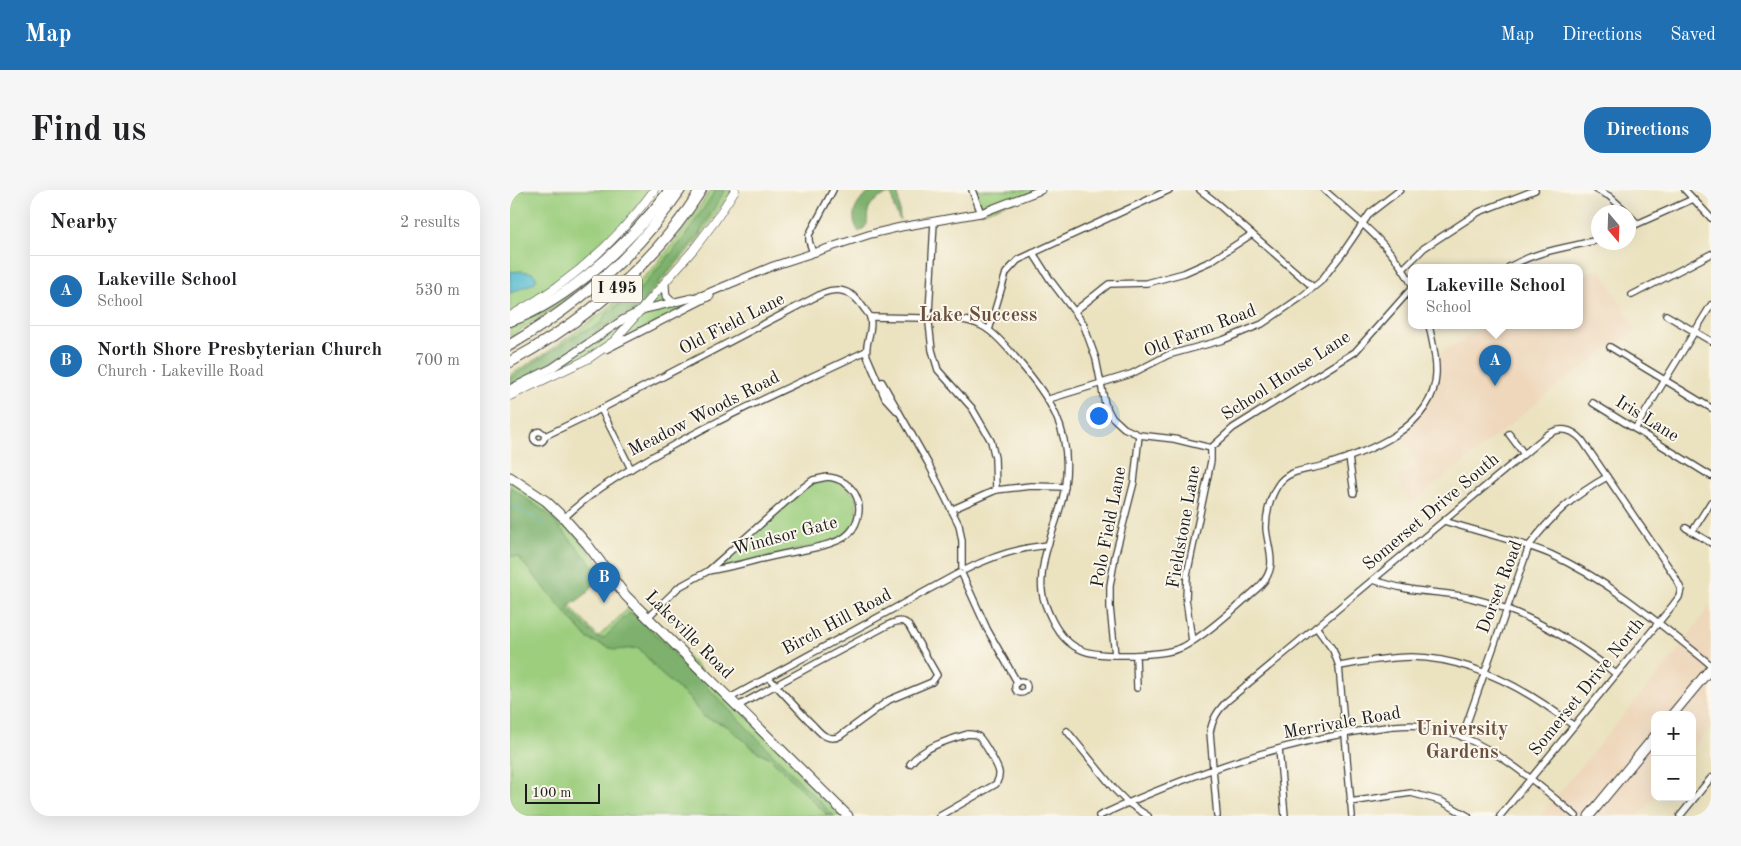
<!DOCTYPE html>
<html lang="en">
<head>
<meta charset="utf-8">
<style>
	body { margin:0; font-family:"Old Standard TT",serif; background:#f6f6f6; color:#202124 }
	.controls { position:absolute; right:15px; bottom:15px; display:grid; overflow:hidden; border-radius:10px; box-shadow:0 5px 20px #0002 }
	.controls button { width:45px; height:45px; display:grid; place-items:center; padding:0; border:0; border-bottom:1px solid #e0e0e0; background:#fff; color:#202124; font:25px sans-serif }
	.compass { position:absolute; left:1081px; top:15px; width:45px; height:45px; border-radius:50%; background:#fff; box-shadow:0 5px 20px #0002; rotate:161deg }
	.scale { position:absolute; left:15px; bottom:12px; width:75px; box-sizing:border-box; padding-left:5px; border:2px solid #1c1c1c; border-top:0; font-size:14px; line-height:18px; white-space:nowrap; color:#1c1c1c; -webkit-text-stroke:4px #fbf7ec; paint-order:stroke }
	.you { position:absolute; left:588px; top:225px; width:18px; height:18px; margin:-12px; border:4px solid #fff; border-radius:50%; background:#1a73e8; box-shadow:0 0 0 8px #1a73e833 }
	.badge { display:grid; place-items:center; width:32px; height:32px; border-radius:50%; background:#1f6fb2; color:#fff; font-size:16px; font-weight:700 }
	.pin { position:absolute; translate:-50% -41px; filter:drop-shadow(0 1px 2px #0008) }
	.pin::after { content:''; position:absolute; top:26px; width:18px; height:15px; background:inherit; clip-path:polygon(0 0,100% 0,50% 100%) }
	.popup { position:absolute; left:898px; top:74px; width:175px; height:65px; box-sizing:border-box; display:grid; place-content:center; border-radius:10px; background:#fff; filter:drop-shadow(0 1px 4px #0005); font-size:16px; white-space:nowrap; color:#757577 }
	.popup b { font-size:19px; color:#202124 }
	.popup::after { content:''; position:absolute; left:50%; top:100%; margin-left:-10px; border:10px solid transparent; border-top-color:#fff }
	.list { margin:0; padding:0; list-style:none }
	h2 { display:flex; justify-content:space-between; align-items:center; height:65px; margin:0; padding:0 20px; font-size:21px }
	h2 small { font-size:16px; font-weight:400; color:#757577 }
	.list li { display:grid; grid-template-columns:32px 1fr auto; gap:15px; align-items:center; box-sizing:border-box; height:70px; padding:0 20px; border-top:1px solid #e0e0e0 }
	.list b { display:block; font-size:19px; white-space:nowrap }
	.list p { margin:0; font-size:16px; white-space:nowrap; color:#757577 }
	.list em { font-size:16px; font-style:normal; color:#757577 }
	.map { position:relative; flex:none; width:1201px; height:626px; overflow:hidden; border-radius:20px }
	header { display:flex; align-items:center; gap:30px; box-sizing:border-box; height:70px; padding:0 25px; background:#1f6fb2; color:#fff }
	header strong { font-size:24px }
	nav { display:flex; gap:28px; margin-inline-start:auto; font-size:18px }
	.intro { display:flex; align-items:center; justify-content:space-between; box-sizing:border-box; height:120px; padding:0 30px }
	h1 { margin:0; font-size:35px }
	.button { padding:12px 22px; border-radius:20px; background:#1f6fb2; color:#fff; font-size:18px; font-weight:700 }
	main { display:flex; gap:30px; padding:0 30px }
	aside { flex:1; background:#fff; border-radius:20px; box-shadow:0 5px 20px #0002 }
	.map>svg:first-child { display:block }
</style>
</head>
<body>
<header>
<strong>Map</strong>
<nav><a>Map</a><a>Directions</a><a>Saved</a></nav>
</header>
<div class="intro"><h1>Find us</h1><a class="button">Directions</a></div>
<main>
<aside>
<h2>Nearby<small>2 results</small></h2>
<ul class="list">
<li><span class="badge">A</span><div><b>Lakeville School</b><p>School</p></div><em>530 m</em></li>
<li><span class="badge">B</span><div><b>North Shore Presbyterian Church</b><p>Church · Lakeville Road</p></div><em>700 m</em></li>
</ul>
</aside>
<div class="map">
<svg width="1201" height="626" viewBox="0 0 1201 626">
	<rect width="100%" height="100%" fill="#fbf7ec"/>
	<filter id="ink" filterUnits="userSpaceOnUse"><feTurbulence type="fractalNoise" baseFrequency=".02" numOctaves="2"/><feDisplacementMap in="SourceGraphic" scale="10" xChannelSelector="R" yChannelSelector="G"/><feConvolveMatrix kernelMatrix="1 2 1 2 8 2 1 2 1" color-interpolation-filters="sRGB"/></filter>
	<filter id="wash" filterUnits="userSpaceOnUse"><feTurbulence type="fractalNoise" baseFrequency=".0096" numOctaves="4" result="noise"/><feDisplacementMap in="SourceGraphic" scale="20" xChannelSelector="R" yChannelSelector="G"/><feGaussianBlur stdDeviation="1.12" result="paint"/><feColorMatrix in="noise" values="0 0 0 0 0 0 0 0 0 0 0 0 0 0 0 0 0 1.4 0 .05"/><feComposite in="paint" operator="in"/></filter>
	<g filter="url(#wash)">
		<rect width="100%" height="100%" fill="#ebe2c0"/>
		<g fill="#eed7bb">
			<polygon points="1090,79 1127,141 1100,157 1043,199 989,244 900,314 887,288 908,276 892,241 898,236 923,202 925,166 977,135 1069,135 1069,84"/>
			<polygon points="1201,413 1201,536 1182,559 1182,525 1145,525 1145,606 1129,626 1030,626 1174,453"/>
		</g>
		<g fill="#9cce7e" stroke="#5c754d">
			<polygon points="0,0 143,0 130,17 72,76 0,125"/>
			<polygon points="201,0 222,0 191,46 130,117 50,170 0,196 0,185 39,161 92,123 141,81 169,46"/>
			<polygon points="462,0 531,0 471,23"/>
			<polygon points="155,94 155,102 163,113 222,94 37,189 34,182 120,126"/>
			<polygon points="57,104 65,104 0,147 0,134"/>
			<polygon points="0,287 36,311 99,384 58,414 88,447 124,413 337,626 0,626"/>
			<polygon points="308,288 330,290 346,307 347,330 330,350 198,381"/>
		</g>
		<g fill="#7db16d" stroke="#4c6644">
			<polygon points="206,0 215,0 188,46 127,117 88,140 59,162 15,188 0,194 0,188 70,143 90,134 96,124 131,98 171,52"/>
			<path d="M363 0H388L390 30 384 18 382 6 380 4C372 5 360 12 358 21 356 32 361 34 349 42 337 24 348 10 363 0Z"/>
			<polygon points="0,297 38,324 87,380 89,387 76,404 57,418 87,448 94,448 119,423 127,426 324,626 318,626 259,567 246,561 217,536 192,526 180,509 150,483 129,458 105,460 78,449 8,367 0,366"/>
		</g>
		<polygon fill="#50b9ce" stroke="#366a75" points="11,81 23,83 27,89 24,93 0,103 0,82"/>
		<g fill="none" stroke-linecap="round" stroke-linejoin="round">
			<polyline stroke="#50b9ce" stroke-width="1" points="0,314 33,333"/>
		</g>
	</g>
	<g filter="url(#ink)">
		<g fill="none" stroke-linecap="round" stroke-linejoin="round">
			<g stroke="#3b3a35" stroke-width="8">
				<g id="minor">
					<polyline points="462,0 471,23"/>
					<polyline points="690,0 703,10 803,97"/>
					<path d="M814 0C846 28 881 55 901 93"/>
					<polyline points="1087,0 1099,6 1117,22"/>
					<polyline points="1175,0 1201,28"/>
					<polyline points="1118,24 1127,33"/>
					<polyline points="1118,38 1183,9"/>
					<polyline points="303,63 299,51 299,45 323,0"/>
					<polyline points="523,63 541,91 573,133 586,169 595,214 601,226 614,238 629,245 664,249 701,258 723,238 845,162 901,99"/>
					<path d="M999 77C1029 60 1056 58 1088 50"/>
					<polyline points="893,79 914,58 969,22 1025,0"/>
					<polyline points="1122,105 1201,64"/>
					<polyline points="565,121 599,94 637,93 674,83 701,71 742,44"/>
					<polyline points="419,123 424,32"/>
					<polyline points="1156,125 1201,151"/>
					<polyline points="360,127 414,128"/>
					<path d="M424 128C440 129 457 128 472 136 484 142 496 156 505 167 539 206 563 240 555 295 551 330 528 364 532 401 533 411 537 420 542 430 560 466 584 465 621 465 638 464 657 464 673 457 696 445 730 414 750 396 769 376 758 361 756 338 756 324 760 307 768 295 777 280 797 280 812 276 856 263 924 238 926 184 927 167 922 151 919 135"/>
					<polyline points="419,133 422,160 428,180 462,218 481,251 485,268 486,300"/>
					<polyline points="479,140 496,83 508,70 659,0"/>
					<polyline points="1100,157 1201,218"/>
					<polyline points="372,192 418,273 449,335 452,351 452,378"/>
					<polyline points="539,209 621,184 658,165 713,150 752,134 790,108 810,92 832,64 860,23 890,0"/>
					<polyline points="1083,213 1201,286"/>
					<polyline points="91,219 121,279"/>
					<polyline points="1125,239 1201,115"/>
					<circle cx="29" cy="247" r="5.5"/>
					<polyline points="999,244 1014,264"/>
					<path d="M35 246 91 219 313 103C330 96 343 102 353 117 355 120 359 124 360 127 364 140 354 154 357 166L375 208 388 222"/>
					<polyline points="839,267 844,303"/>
					<path d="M317 287C330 288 342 295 347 308 352 320 347 338 336 346 324 356 286 361 269 365 245 370 222 377 198 381L287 302 303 290Z"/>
					<polyline points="441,320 486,300 521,296 555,297"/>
					<path d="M54 328C84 299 121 278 158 258 222 222 289 193 356 161"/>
					<path d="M934 331C969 342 1006 350 1040 364 1100 391 1150 434 1201 475"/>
					<polyline points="1176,338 1201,353"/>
					<polyline points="1182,342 1201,312"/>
					<path d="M455 380C482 366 508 358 538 355"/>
					<polyline points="452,384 477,439 507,492"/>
					<path d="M863 390C873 393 883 396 893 398 915 403 939 402 961 408 1015 421 1064 450 1106 484"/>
					<polyline points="138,427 169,397 198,381"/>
					<polyline points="806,437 823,460 829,476 842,626"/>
					<polyline points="682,451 676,409 677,385 701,271 701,258"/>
					<polyline points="605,465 600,417 600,396 605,366 624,292 629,245"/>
					<polyline points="626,465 627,498"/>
					<path d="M829 476C853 472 877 467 901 467 962 468 1017 499 1064 536"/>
					<circle cx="511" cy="497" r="6"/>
					<polyline points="220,508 449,383"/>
					<path d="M228 516C278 488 329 461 380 434 387 431 394 429 399 436L427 485 422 492 379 510 330 546C325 549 321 549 315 546 309 543 304 535 298 530 285 516 271 501 258 487"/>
					<polyline points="557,541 605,600 618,613 638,626"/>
					<path d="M952 547 1019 356C1041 326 1064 305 1097 287"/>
					<polyline points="769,559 775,626"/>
					<path d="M400 574C413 557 438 550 458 544 462 544 466 544 469 547 474 552 488 576 489 582 490 587 488 590 486 594L430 626"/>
					<polyline points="840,612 901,603 931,611 958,626"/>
					<path d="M589 626C671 588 755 557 844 542 874 537 904 531 934 540 986 556 1025 592 1066 626"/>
					<path d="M707 626 700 542C703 528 707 522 716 512L1037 245C1050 236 1062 239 1072 250L1164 385 1171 399 1169 407 1163 415 990 626"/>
					<polyline points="1170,626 1201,588"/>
				</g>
			</g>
			<g stroke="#3b3a35" stroke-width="9">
				<g id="tertiary">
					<polyline points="155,94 156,106 163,113"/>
					<polyline points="96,159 200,106"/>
					<polyline points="0,199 42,178 114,129 135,119 191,106 263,76 361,44 391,37 471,23 531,0"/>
				</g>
			</g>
			<g stroke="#3b3a35" stroke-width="9">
				<g id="secondary">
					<path d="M0 126C57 95 106 53 144 0"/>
					<polyline points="0,206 78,169 104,151 183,60 205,31 225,0"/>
				</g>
			</g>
			<g stroke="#3b3a35" stroke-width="11">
				<g id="primary">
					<polyline points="0,287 36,311 54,328 77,354 116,406 338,626"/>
					<polyline points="1162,525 1201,478"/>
					<polyline points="1079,626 1145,546"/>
				</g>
			</g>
			<g stroke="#3b3a35" stroke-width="12">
				<g id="motorway">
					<path d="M0 131C60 110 122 50 160 0"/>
					<path d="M0 155C68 115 126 66 170 0"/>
					<path d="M0 172C76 130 144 75 191 0"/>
				</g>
			</g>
			<use href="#minor" stroke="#fff" stroke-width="5.5"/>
			<use href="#tertiary" stroke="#fff" stroke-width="7"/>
			<use href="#secondary" stroke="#fff" stroke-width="8"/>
			<use href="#primary" stroke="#fff" stroke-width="9"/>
			<use href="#motorway" stroke="#fff" stroke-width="10"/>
		</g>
	</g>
	<g text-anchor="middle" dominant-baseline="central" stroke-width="4" stroke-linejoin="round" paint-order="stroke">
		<rect fill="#fbf7ec" stroke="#5f5e5a" stroke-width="1" x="82" y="85.5" width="50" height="27" rx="4"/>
		<g font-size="16" font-weight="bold" fill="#1c1c1c">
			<text x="107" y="99">I 495</text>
		</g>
		<g font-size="18" fill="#1c1c1c" stroke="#fbf7ec">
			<text transform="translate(222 134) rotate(-27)">Old Field Lane</text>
			<text transform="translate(690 141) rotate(-21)">Old Farm Road</text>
			<text transform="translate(776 186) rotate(-33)">School House Lane</text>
			<text transform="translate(194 224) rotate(-27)">Meadow Woods Road</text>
			<text transform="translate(1137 229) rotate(32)">Iris Lane</text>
			<text transform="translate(921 322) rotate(-40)">Somerset Drive South</text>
			<text transform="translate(599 337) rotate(-79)">Polo Field Lane</text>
			<text transform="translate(674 337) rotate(-80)">Fieldstone Lane</text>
			<text transform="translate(275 346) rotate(-15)">Windsor Gate</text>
			<text transform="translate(990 397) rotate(-69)">Dorset Road</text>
			<text transform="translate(327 432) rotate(-28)">Birch Hill Road</text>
			<text transform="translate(179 445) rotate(45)">Lakeville Road</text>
			<text transform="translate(1077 497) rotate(-51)">Somerset Drive North</text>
			<text transform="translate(832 533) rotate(-10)">Merrivale Road</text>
		</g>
		<g font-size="20" font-weight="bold" fill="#6a503e" stroke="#fbf7ec">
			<text x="468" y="126">Lake Success</text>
			<text x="952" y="540">University<tspan x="952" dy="23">Gardens</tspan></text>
		</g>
	</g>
</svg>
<div class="controls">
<button>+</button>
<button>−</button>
</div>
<svg class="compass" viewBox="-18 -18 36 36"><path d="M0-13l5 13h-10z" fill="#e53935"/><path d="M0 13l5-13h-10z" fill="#757577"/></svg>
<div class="scale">100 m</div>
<div class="you"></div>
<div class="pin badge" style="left:985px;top:196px">A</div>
<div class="popup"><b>Lakeville School</b>School</div>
<div class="pin badge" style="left:94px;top:413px">B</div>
</div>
</main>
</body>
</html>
